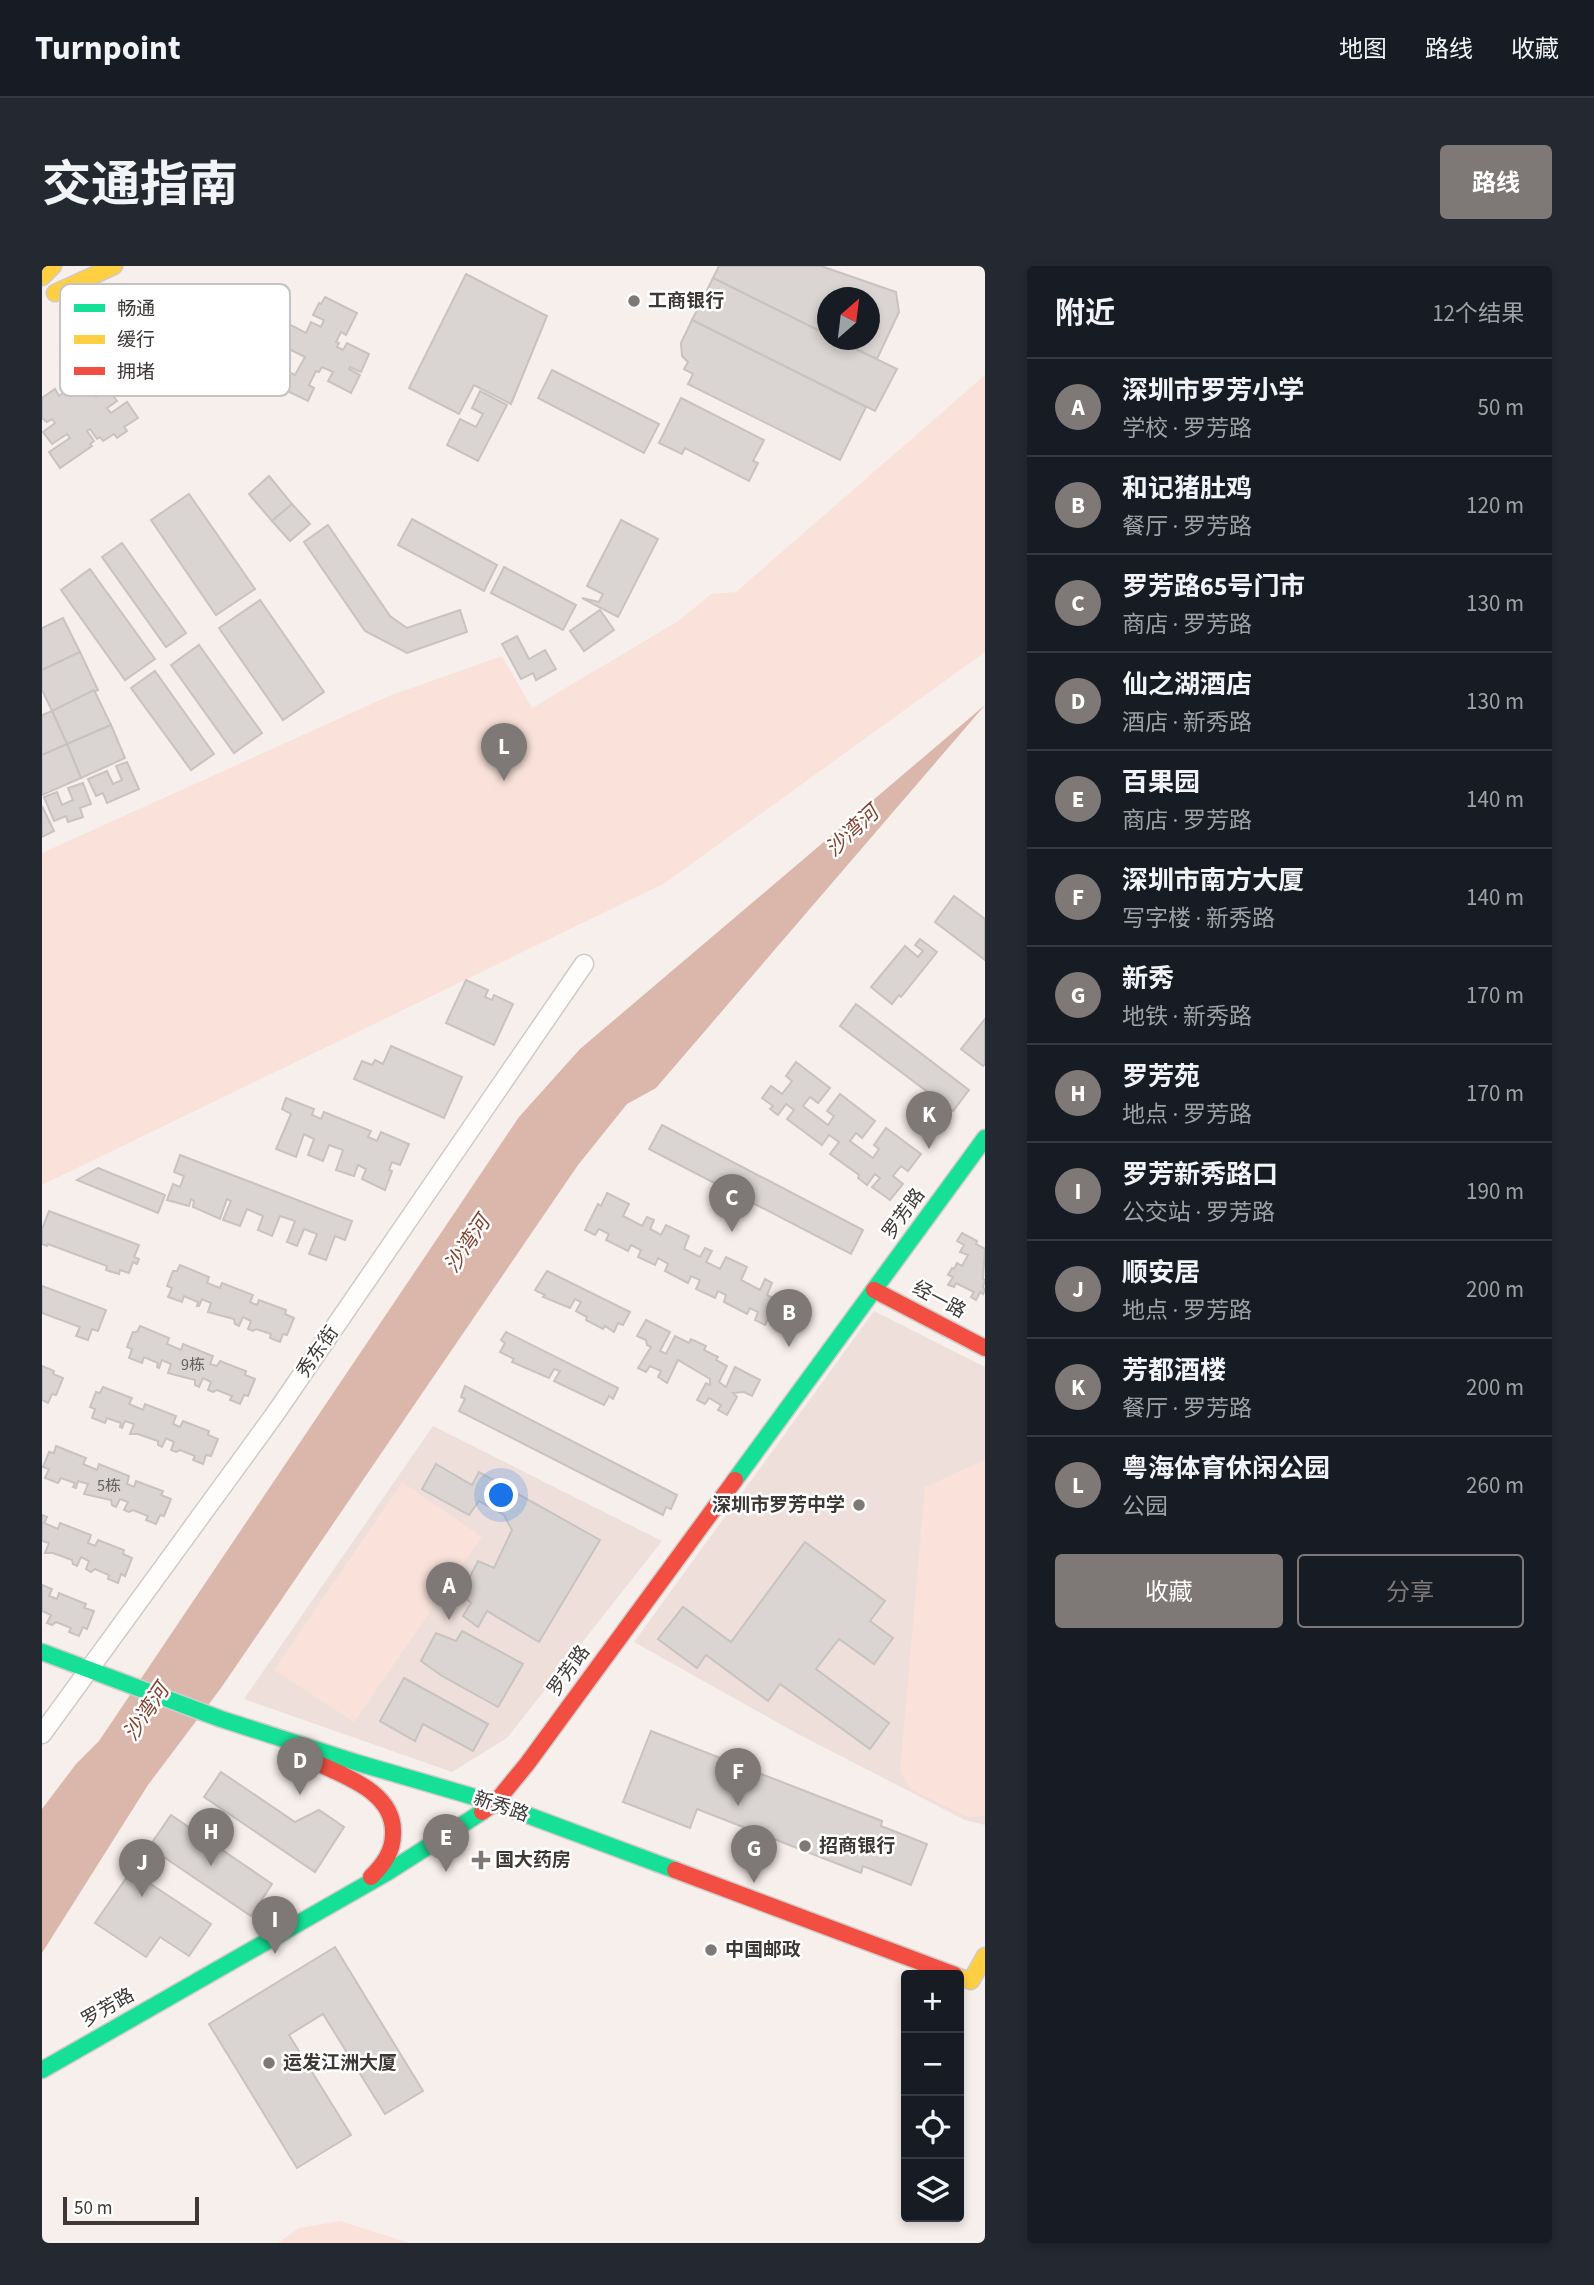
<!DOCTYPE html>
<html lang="zh">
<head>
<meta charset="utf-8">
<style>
	body { margin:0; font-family:"Source Sans 3","Noto Sans SC",sans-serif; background:#242831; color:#f1f3f6 }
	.controls { position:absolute; right:21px; bottom:21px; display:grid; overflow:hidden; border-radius:7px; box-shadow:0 4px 10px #0003 }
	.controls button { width:63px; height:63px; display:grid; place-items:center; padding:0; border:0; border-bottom:2px solid #363941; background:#171b24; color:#f1f3f6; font:35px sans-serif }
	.compass { position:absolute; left:775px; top:21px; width:63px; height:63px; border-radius:50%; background:#171b24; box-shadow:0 4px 10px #0003; rotate:28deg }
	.scale { position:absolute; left:21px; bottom:18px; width:136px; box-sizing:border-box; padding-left:7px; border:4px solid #3d3836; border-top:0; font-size:19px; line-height:24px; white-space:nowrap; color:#3d3836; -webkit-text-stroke:5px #fff; paint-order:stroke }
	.you { position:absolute; left:460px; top:1230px; width:24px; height:24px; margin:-18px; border:5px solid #fff; border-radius:50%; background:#1a73e8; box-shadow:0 0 0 10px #1a73e833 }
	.badge { display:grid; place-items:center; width:46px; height:46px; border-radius:50%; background:#7e7876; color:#fff; font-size:23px; font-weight:700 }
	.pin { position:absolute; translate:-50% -58px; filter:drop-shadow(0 2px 4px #0008) }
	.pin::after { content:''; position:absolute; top:37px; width:24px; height:21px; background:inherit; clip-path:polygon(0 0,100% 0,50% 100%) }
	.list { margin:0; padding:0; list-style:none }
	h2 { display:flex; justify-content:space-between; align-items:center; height:91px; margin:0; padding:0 28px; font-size:30px }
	h2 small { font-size:23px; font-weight:400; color:#9ea1a6 }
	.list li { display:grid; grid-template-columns:46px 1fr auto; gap:21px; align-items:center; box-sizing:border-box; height:98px; padding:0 28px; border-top:2px solid #363941 }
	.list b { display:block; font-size:26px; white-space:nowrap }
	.list p { margin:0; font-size:23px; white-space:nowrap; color:#9ea1a6 }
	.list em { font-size:23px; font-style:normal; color:#9ea1a6 }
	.actions { display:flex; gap:14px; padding:21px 28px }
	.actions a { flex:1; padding:16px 0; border:2px solid #7e7876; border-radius:7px; text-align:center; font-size:24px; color:#7e7876 }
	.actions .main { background:#7e7876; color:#fff }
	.icon { flex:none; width:38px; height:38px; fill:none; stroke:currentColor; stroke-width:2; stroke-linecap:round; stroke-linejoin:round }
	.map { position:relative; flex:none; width:943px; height:1977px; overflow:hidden; border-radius:7px }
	header { display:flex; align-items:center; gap:42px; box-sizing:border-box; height:98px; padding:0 35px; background:#171b24; border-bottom:2px solid #363941 }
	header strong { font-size:33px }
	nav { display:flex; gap:38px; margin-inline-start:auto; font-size:24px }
	.intro { display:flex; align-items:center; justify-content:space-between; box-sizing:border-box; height:168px; padding:0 42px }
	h1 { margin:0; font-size:49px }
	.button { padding:18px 32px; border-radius:7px; background:#7e7876; color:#fff; font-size:24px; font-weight:700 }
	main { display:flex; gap:42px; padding:0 42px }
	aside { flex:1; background:#171b24; border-radius:7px; box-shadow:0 4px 10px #0003 }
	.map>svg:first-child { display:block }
</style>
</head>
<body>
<header>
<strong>Turnpoint</strong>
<nav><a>地图</a><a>路线</a><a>收藏</a></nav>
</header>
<div class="intro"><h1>交通指南</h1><a class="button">路线</a></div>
<main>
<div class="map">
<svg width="943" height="1977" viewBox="0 0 943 1977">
	<rect width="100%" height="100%" fill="#f6efec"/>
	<g fill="#eedfda">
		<polygon points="832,1045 943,1101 943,1559 923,1554 756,1468 592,1376"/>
		<polygon points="391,1160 620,1275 465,1472 410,1506 202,1433"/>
	</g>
	<g fill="#fae2da">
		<polygon points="943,109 943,386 623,617 0,919 0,587 347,430 460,390 490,442 638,354 669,328 694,326"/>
		<polygon points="943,1194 943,1550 926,1551 870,1524 858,1506 883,1221"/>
		<polygon points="360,1216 440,1271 312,1456 232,1404"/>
		<polygon points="298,1955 367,1977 236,1977 257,1962"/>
	</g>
	<polygon fill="#dbb6aa" points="943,439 614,822 585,838 536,899 179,1422 106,1519 0,1687 0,1543 34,1498 57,1475 477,851 538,783"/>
	<g fill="#dad5d3" stroke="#c8c2c1" stroke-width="2">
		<polygon points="677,0 779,0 854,26 857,46 835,93 795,74 828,74 828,32 786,32 786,69 671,12"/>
		<polygon points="424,8 505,50 469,138 432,119 417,148 367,122"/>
		<polygon points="671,12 786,69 786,74 795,74 855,103 833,145 650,54"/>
		<polygon points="283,31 315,47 304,69 299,66 294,76 297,77 295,81 301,84 305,77 327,88 319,106 308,101 307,103 318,109 309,127 286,115 291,106 280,101 277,106 274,105 267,119 272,122 266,135 237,121 245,105 253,109 263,91 231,75 241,55 264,67 269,56 279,61 282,54 271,49 277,37 279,38"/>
		<polygon points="650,54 824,141 798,194 646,118 651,108 642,103 646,96 640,90 639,77"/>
		<polygon points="55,95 67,112 56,120 57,122 51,127 54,131 66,123 75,135 65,142 69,147 85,136 96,152 82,161 85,165 75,172 72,168 61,175 58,171 55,173 48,163 45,165 52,175 48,178 50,180 18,202 7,186 28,172 25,168 10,178 1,166 13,157 10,153 5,156 0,152 0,132 13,123 17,130 27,123 24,118 35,110 32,105 41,99 43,103"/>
		<polygon points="510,104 617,158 602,187 496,132"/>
		<polygon points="438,125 465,139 436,195 405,179 418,153 434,161 441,148 430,142"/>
		<polygon points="639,132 722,174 711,195 716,197 707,215 643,182 640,188 617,177"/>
		<polygon points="227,210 250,238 230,255 207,228"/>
		<polygon points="147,228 213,323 174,349 109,254"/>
		<polygon points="250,238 268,258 248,275 230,255"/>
		<polygon points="370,253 455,299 442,325 356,279"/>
		<polygon points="579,254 616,273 576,351 540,332 557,336 561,328 545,320"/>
		<polygon points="286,259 348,350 365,362 418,344 425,366 365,387 323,365 262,276"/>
		<polygon points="80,277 144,367 124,381 60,291"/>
		<polygon points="462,301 534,339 521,364 449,327"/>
		<polygon points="48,303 113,393 83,414 19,324"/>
		<polygon points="218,334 282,426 241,454 177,362"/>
		<polygon points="558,344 572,364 542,385 528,365"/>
		<polygon points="21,352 38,386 0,404 0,362"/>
		<polygon points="475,370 487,393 503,384 514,403 494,414 491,407 479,413 460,378"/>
		<polygon points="157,379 220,467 192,487 129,399"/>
		<polygon points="38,386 56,424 10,445 0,424 0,404"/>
		<polygon points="113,405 172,488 149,504 89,422"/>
		<polygon points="52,424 69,459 25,478 10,445"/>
		<polygon points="10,445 25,478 0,489 0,449"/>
		<polygon points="69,459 83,492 39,512 25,478"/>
		<polygon points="25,478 39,512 0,529 0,489"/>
		<polygon points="85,496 97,523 65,537 61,527 54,530 46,513 65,505 71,518 80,514 74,500"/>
		<polygon points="41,517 49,538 38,542 41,551 26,556 24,550 12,555 2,531 15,526 20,539 31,534 26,522"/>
		<polygon points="0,540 12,565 0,571"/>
		<polygon points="912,630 943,653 943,694 893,656"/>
		<polygon points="878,673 895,686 859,731 857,729 850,738 829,721 863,680 876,691 881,685 873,679"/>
		<polygon points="424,714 446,724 443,731 450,734 452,729 471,738 452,779 404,757"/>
		<polygon points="814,738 927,824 911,845 798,760"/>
		<polygon points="943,753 943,798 941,800 919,783"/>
		<polygon points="349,780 420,811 402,852 312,813 320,795 330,799 333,794 341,798"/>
		<polygon points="754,796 788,822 776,837 768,831 761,840 786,859 792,850 785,845 798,828 833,855 820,872 814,867 808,875 831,892 837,883 832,879 844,862 879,888 866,905 859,900 851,910 861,918 848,934 830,921 838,912 833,908 825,919 816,912 817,909 788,888 797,876 787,869 780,879 745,853 752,844 744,838 736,849 728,843 731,840 720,832 729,820 740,828 750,815 744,810"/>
		<polygon points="244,832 272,843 270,849 279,853 282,846 329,865 326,871 335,875 339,866 367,878 358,899 350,896 347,904 350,905 343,924 320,913 324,903 316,899 312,910 294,904 301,884 287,879 281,895 266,889 272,873 262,868 254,891 234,883 249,848 240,843"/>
		<polygon points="620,859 821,964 809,988 607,883"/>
		<polygon points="138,889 310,955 303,974 293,970 284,994 267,988 275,968 262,963 255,980 245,976 253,955 238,950 230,970 216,964 221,950 205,943 198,960 181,954 189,935 185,933 178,953 151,941 152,935 149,933 147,940 125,934 131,918 138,921 142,910 132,906"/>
		<polygon points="56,902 123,929 116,947 35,914"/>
		<polygon points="565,927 587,938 581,950 600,960 605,951 612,954 608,963 619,969 624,959 647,970 642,983 658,991 663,982 670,985 664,996 678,1003 684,991 705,1001 699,1014 718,1024 723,1013 730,1017 725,1029 735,1034 723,1059 713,1054 716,1046 708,1042 705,1048 682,1036 684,1029 676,1025 673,1032 654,1023 658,1014 649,1010 646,1017 623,1005 626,998 616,992 613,999 596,991 599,984 589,979 586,985 564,974 567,968 557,963 553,969 543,964 556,938 559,940"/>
		<polygon points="7,945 97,979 92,991 97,993 95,998 91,996 87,1007 78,1004 77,1008 64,1004 65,1000 6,978 5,980 0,978 0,963"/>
		<polygon points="920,967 935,975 934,978 943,983 941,1013 943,1014 941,1021 943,1024 941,1028 938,1026 934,1034 929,1031 932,1026 914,1017 912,1021 906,1019 911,1011 906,1009 910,1002 912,1003 915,997 920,1000 926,989 918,986 922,979 915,975"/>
		<polygon points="138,999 167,1011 165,1017 178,1022 180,1017 211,1029 208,1036 215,1039 217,1034 244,1044 243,1048 252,1052 245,1069 241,1068 238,1076 228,1072 229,1068 214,1063 211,1065 206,1063 209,1055 201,1051 197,1060 193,1058 192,1053 166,1046 169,1037 160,1033 157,1040 155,1040 156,1036 142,1030 140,1036 126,1031 130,1022 125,1020 131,1005 135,1005"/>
		<polygon points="505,1005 588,1046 581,1059 576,1057 572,1066 563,1060 561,1063 544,1054 545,1051 534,1045 539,1036 533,1033 528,1042 501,1031 503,1029 493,1024"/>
		<polygon points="0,1020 64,1044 56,1065 50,1063 46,1074 34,1070 38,1061 0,1047"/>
		<polygon points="604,1054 628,1066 618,1085 624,1088 633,1070 647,1077 649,1073 664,1080 662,1084 676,1091 674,1094 685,1100 677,1116 684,1121 693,1101 718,1114 710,1130 702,1126 691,1127 695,1131 685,1149 676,1144 679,1139 667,1132 663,1138 655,1134 664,1117 668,1119 668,1113 636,1094 625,1117 616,1111 619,1105 608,1100 604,1106 596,1102 609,1081 605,1079 604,1074 595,1070"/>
		<polygon points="98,1060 127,1072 125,1078 139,1084 141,1078 171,1090 168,1098 175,1100 178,1095 204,1105 203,1109 213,1113 206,1130 202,1129 198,1138 188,1134 190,1130 175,1124 171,1126 166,1124 169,1116 161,1112 157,1121 153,1119 153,1114 126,1107 129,1098 120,1094 117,1102 115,1101 116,1097 102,1091 100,1097 87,1092 90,1083 85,1081 91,1066 95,1066"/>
		<polygon points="464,1066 576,1122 571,1133 567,1130 562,1139 512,1115 518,1105 512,1103 507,1112 470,1096 472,1093 458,1086 463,1077 459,1074"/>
		<polygon points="0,1100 12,1105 11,1108 21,1112 14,1129 10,1128 6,1137 0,1134"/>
		<polygon points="423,1120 635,1229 629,1243 624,1241 621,1249 417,1145 423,1133 419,1131"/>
		<polygon points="61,1121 90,1132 87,1138 101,1144 103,1138 134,1150 131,1158 138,1161 141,1155 167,1165 166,1169 176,1173 169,1190 164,1189 161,1198 151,1194 153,1190 138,1184 134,1186 129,1184 132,1176 124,1172 120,1181 116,1179 116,1175 96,1168 88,1168 92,1158 83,1155 80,1162 78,1161 79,1157 65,1152 63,1157 50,1152 53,1143 48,1141 54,1126 58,1127"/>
		<polygon points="14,1180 44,1192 41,1198 55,1204 57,1198 87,1210 85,1218 92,1221 94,1215 121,1225 119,1229 129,1233 122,1250 118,1249 114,1258 104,1254 106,1250 91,1244 87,1246 82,1244 86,1236 78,1233 74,1241 70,1239 69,1234 42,1228 46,1218 36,1215 34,1222 31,1221 33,1217 19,1212 16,1217 3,1212 7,1203 1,1201 7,1186 12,1187"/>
		<polygon points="394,1198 430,1219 437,1206 558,1274 497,1376 445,1345 436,1361 421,1350 429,1337 419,1328 436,1295 452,1302 470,1264 462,1249 437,1235 427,1249 380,1223"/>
		<polygon points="0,1249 5,1251 2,1257 16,1263 18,1257 49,1269 46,1277 53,1280 56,1274 82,1284 81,1288 90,1292 83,1310 79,1308 76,1317 66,1313 67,1309 53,1303 49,1306 44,1303 47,1295 39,1291 35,1300 31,1298 30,1294 11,1287 3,1287 7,1277 0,1275"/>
		<polygon points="763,1276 843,1335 828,1355 851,1372 832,1398 797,1373 774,1403 847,1457 828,1483 738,1418 726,1435 664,1389 655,1402 616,1373 641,1341 689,1376"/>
		<polygon points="0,1319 10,1323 7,1330 15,1333 17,1327 44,1338 42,1342 52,1345 45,1363 41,1361 37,1370 27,1366 29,1362 14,1356 10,1359 5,1357 9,1349 0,1345"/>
		<polygon points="420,1365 481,1398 456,1441 400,1410 379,1395 394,1367 414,1375"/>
		<polygon points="362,1412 446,1458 431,1485 381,1458 373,1475 338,1455"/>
		<polygon points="609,1465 840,1555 839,1560 885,1578 869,1619 821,1600 819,1607 655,1543 648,1562 581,1536"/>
		<polygon points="179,1506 253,1556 277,1544 302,1561 273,1606 162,1531"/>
		<polygon points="129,1549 230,1618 209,1650 107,1581"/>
		<polygon points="89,1605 169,1658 147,1690 118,1671 104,1691 53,1657"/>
		<polygon points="293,1681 381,1825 343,1848 281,1748 247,1769 309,1869 255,1902 167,1758"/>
	</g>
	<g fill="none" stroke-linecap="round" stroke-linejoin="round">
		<g stroke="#d0cbc9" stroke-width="21">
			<polyline id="street" points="0,1468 233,1148 542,698"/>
		</g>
		<g stroke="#d0cbc9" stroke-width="19">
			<g id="fast">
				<polyline points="693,1214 943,872"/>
				<polyline points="0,1386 179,1453 316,1497 453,1537 633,1604"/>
				<polyline points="0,1804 346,1606 440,1546"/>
			</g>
		</g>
		<g stroke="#d0cbc9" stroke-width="19">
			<g id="slow">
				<polyline points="0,11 11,0"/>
				<polyline points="13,27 72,0"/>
				<polyline points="917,1711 929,1715 943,1690"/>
			</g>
		</g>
		<g stroke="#d0cbc9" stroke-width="19">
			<g id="jam">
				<polyline points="832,1024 943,1082"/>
				<path d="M275 1497C305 1511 353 1527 351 1568 351 1586 341 1599 329 1611"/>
				<polyline points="440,1546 453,1537 485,1498 693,1214"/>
				<polyline points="633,1604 913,1709"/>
			</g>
		</g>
		<use href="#street" stroke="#fefdfc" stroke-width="18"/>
		<use href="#fast" stroke="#16e098" stroke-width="16"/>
		<use href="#slow" stroke="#ffcf43" stroke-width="16"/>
		<use href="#jam" stroke="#f24e42" stroke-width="16"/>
	</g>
	<g fill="#7e7876" stroke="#fff" stroke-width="2.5">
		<circle cx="592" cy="35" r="7"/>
		<circle cx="817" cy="1239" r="7"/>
		<circle cx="763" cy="1580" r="7"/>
		<path d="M435.5 1583.5h7v7h7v7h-7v7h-7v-7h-7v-7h7z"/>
		<circle cx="669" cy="1684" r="7"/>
		<circle cx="227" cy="1797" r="7"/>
	</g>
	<g text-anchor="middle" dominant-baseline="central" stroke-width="5" stroke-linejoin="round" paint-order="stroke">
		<g font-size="16" fill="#645f5d">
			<text x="151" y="1099">9栋</text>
			<text x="67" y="1220">5栋</text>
		</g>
		<g font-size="19" font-weight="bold" fill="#3d3836" stroke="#fff" text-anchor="start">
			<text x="606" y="35">工商银行</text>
			<text x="803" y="1239" text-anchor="end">深圳市罗芳中学</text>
			<text x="777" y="1580">招商银行</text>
			<text x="453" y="1594">国大药房</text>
			<text x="683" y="1684">中国邮政</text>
			<text x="241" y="1797">运发江洲大厦</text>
		</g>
		<g font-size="19" fill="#3d3836" stroke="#fff">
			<text transform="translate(862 948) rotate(-54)">罗芳路</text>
			<text transform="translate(897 1034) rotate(28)">经一路</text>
			<text transform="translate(276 1086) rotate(-55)">秀东街</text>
			<text transform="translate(527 1405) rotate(-54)">罗芳路</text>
			<text transform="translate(459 1541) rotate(19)">新秀路</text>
			<text transform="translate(66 1742) rotate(-30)">罗芳路</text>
		</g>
		<g font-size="21" font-style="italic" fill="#83422d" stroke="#fff">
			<text transform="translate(810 565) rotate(-43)">沙湾河</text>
			<text transform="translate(425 978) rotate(-56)">沙湾河</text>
			<text transform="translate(104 1446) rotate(-56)">沙湾河</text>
		</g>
	</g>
	<rect x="18" y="18" width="230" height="112" rx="10" fill="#fff" stroke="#c5c3c3" stroke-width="2"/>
	<rect x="32" y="38" width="31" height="8" fill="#16e098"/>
	<rect x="32" y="69" width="31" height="9" fill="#ffcf43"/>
	<rect x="32" y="101" width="31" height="8" fill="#f24e42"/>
	<g font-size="19" fill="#3d3836">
		<text x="75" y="49">畅通</text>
		<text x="75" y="80">缓行</text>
		<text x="75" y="112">拥堵</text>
	</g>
</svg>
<div class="controls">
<button>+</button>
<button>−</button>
<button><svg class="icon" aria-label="locate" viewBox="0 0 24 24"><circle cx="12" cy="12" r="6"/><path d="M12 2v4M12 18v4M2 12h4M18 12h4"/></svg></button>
<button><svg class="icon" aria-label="layers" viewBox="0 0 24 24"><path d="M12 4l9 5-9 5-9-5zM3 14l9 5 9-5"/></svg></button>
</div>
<svg class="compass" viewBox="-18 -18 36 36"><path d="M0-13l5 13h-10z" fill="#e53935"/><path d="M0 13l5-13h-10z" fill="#9ea1a6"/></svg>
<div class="scale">50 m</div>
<div class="you"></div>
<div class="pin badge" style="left:407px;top:1354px">A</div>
<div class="pin badge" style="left:747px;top:1081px">B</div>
<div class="pin badge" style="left:690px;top:966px">C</div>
<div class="pin badge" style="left:258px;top:1529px">D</div>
<div class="pin badge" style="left:404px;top:1606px">E</div>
<div class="pin badge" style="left:696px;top:1540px">F</div>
<div class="pin badge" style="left:712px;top:1617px">G</div>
<div class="pin badge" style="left:169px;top:1600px">H</div>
<div class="pin badge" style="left:233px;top:1688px">I</div>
<div class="pin badge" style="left:100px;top:1631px">J</div>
<div class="pin badge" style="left:887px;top:883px">K</div>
<div class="pin badge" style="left:462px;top:515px">L</div>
</div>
<aside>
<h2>附近<small>12个结果</small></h2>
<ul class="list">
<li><span class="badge">A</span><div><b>深圳市罗芳小学</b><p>学校 · 罗芳路</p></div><em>50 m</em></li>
<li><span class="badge">B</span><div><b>和记猪肚鸡</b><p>餐厅 · 罗芳路</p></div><em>120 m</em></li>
<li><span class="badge">C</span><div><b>罗芳路65号门市</b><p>商店 · 罗芳路</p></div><em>130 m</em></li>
<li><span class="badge">D</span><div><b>仙之湖酒店</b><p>酒店 · 新秀路</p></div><em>130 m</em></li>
<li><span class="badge">E</span><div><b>百果园</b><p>商店 · 罗芳路</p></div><em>140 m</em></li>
<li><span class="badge">F</span><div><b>深圳市南方大厦</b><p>写字楼 · 新秀路</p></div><em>140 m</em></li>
<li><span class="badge">G</span><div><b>新秀</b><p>地铁 · 新秀路</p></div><em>170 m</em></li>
<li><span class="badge">H</span><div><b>罗芳苑</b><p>地点 · 罗芳路</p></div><em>170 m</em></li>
<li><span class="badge">I</span><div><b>罗芳新秀路口</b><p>公交站 · 罗芳路</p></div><em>190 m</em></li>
<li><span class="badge">J</span><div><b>顺安居</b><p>地点 · 罗芳路</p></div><em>200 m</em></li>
<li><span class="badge">K</span><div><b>芳都酒楼</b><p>餐厅 · 罗芳路</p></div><em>200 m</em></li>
<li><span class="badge">L</span><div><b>粤海体育休闲公园</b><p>公园</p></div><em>260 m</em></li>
</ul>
<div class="actions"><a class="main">收藏</a><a>分享</a></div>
</aside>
</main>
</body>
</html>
